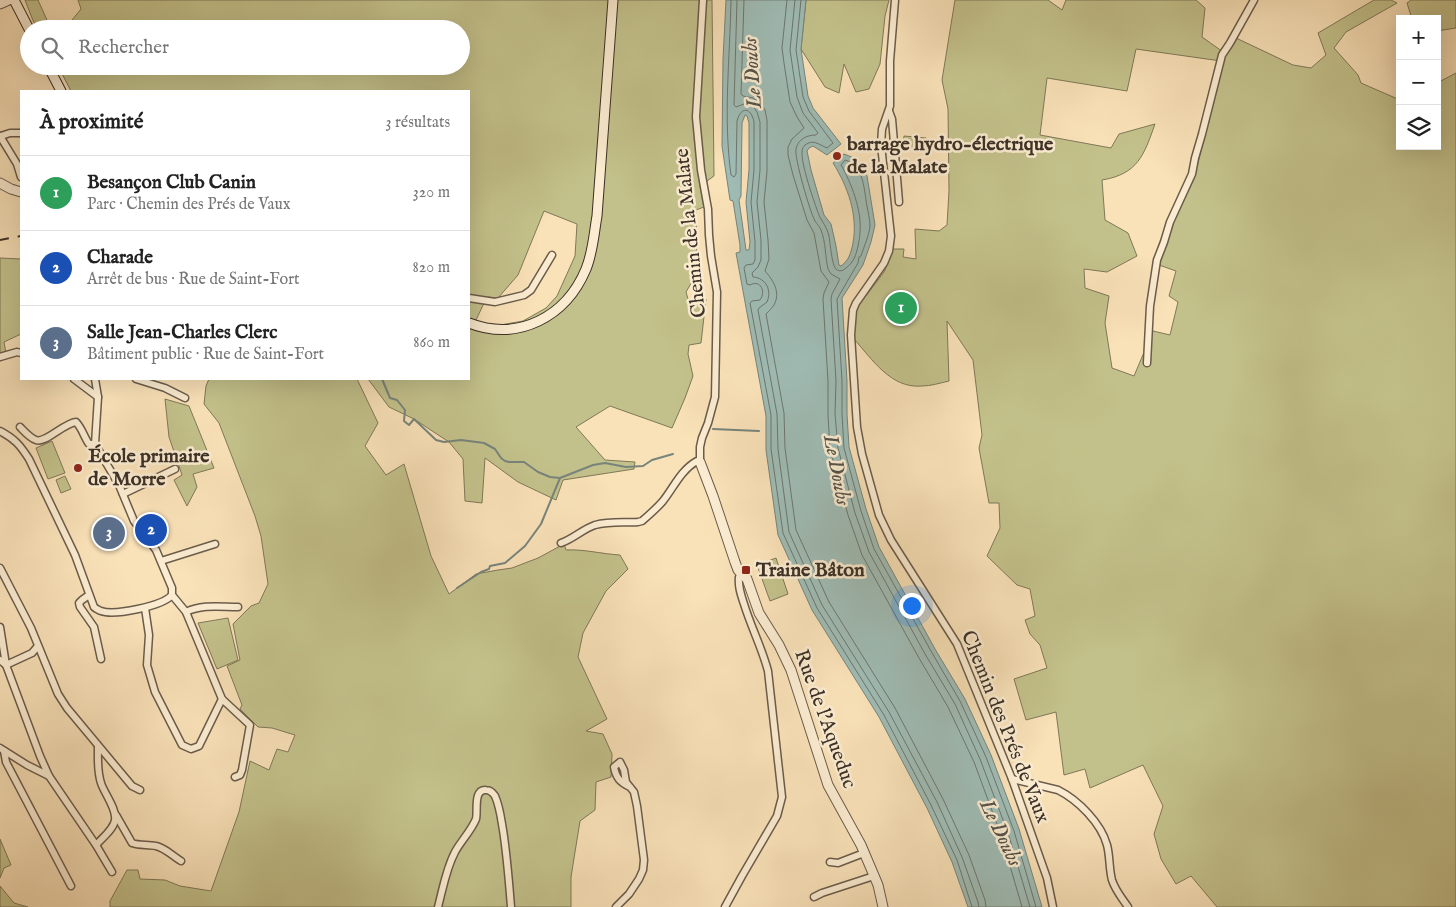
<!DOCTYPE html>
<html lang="fr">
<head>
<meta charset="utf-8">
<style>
	body { margin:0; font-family:"IM FELL English",serif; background:#f2f2f2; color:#222 }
	.controls { position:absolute; right:15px; top:15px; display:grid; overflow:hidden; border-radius:0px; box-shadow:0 5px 20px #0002 }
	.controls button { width:45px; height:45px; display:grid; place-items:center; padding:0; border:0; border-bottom:1px solid #e0e0e0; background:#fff; color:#222; font:25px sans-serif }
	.you { position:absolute; left:911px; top:605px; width:18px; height:18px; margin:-12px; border:4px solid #fff; border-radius:50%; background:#1a73e8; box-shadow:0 0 0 8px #1a73e833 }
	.badge { display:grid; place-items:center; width:32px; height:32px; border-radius:50%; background:#0f766e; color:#fff; font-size:16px; font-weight:700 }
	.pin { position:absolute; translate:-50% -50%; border:2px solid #fff; box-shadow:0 1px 5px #0006 }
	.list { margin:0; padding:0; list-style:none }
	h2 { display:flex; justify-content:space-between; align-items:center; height:65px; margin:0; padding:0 20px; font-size:21px }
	h2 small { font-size:16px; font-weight:400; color:#767676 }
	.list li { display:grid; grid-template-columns:32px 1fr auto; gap:15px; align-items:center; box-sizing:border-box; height:75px; padding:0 20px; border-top:1px solid #e0e0e0 }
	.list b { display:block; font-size:19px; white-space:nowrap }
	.list p { margin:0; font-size:16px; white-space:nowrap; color:#767676 }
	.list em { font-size:16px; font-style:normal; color:#767676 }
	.icon { flex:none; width:28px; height:28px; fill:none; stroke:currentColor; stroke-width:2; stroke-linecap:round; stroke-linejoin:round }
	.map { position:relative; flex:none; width:1456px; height:907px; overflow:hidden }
	.search { position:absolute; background:#fff; box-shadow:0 5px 20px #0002; left:20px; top:20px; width:450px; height:55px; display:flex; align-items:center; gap:12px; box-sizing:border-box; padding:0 18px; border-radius:28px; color:#767676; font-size:19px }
	.panel { position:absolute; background:#fff; box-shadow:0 5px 20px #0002; left:20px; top:90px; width:450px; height:290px; border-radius:0px }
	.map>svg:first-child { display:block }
</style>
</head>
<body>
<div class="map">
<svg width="1456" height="907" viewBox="0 0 1456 907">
	<rect width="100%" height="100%" fill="#f9e1b8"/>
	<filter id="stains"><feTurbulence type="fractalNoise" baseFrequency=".004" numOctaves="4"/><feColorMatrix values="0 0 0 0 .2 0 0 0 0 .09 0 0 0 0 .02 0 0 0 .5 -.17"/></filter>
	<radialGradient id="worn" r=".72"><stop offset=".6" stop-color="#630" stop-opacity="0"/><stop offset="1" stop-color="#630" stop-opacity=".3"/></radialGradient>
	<g fill="#c3c18b" stroke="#7f7859" fill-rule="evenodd">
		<polygon points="25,0 38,0 51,29 37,29 32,18"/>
		<path d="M78 0H712L714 176 700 186 704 207 696 210 697 273 686 292 688 299H706L701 343 689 345 688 354 693 376 685 398 672 428 610 406 576 427 605 460 635 462 634 469 563 480 556 500 518 482 485 458 482 503 465 501 463 459 449 442 414 419 389 407 368 379H469V91H71L58 66H461V29H56L68 25 81 9ZM544 211 577 224 575 256 557 296 546 308 523 321 500 325 475 322 487 297 498 298 518 275Z"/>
		<polygon points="806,0 889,0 885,16 880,64 869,89 856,92 844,64 839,93 825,87 801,49"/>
		<path d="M955 0H1048L1062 10 1066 0H1196L1205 8 1202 37 1226 54 1236 38 1293 65 1311 68 1326 55 1318 33 1374 0H1391L1397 3 1346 32 1334 48 1358 75 1361 83 1400 100V146H1437V83L1456 73V907H1217L1191 876 1176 884 1161 859 1154 834 1163 806 1143 765 1090 788 1085 769 1064 775 1056 712 1026 720 1014 679 1047 668 1040 645 1030 634 1025 620 1035 616 1030 589 1017 585 987 556 1000 528 999 503H989L979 448 982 435 973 360 947 321 949 381C940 383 931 386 922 386 891 389 872 359 854 339L856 312 859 305 884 272 888 263 892 249H904L903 257 916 259 915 229 939 231 947 225 949 191 948 109 942 80ZM1136 49 1221 61 1212 106 1194 179 1173 223 1159 265 1176 271 1169 296 1178 302 1170 335 1153 331 1134 376 1112 368 1105 323 1109 296 1085 288 1084 269 1107 272 1137 256 1128 233 1105 220 1102 180C1138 174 1144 155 1155 124L1119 134 1111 148 1040 135 1047 78 1127 91Z"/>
		<polygon points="1411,0 1456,0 1456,28 1437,31 1437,19 1412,19 1407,3"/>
		<polygon points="904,136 926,138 925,148 903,147"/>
		<polygon points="0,258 21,259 21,334 4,342 6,353 0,355"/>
		<path d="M209 379H357L378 423 365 446 386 475 404 464 431 556 449 594 476 574 498 570 512 568 538 558 564 544 566 550C584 549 602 554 620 555L628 569 606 591 583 633 578 657 607 719 586 731 603 734 612 754 611 777 596 782 595 810 580 821 571 877V907H110V901L127 870H138L140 879 165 880 180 886 211 891 239 812 250 761 269 770 277 749 288 752 295 735 272 728 258 727 240 709 242 705 227 666 240 660 233 624 251 606 259 603 268 584 261 536 255 516 219 423 204 404 206 386Z"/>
		<polygon points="165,399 189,406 214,468 193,474 197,487 187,506 174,480 182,475 169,437"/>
		<polygon points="52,441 65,473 48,479 36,448"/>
		<polygon points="65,476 71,489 61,493 56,480"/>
		<polygon points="776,558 788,594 770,601 757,565"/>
		<polygon points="228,618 238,660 217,669 198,623"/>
		<polygon points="0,839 11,865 4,868 0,878"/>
		<polygon points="0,886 14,903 28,907 0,907"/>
	</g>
	<path fill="#9fbcb5" stroke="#77847c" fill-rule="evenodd" d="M726 0H806L801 49 808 96 813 108 841 144 827 155 813 146 809 148 807 151 811 170 824 215 831 224 836 246 839 265 841 266C849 260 851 253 853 243 858 215 848 187 833 163L844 154 854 158 860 163 867 176 875 225 871 242 863 265 842 298 847 381V414L849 447 866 509 879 547 935 649 965 699 991 755 1019 829 1042 907H968L952 862 927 808 879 717 812 610 778 535 766 450V416L736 253 740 252V245L733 201 730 200 722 146 723 59ZM745 115 747 116 749 123V170L746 202 750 242 749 250H746L739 200 741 196 742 123Z"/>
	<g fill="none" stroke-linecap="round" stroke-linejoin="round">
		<g stroke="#6d766e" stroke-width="1">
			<path d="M731 0C730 58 723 117 731 175L734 177 736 174 737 121C741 106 751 107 754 122V170L751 202 755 242V260L753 264 746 265 744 268 747 284 750 285C761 279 766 292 760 300L752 301 750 303 771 415V449L783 533 817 608 884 715 931 805 957 860 972 907"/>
			<path d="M737 0 734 105 736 107 744 104 753 106 757 112 760 122V170L757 202 761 240V260L758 267 752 273 753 277C766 278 772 290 767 302L759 308 758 310 777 414 778 449 789 532 822 605 889 712 937 802 962 857 978 902 979 907"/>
			<path d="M744 0 741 94 743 96 753 98 761 103 765 110 767 120V171L764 202 768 240 769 259 765 271C773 280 781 292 774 305 772 308 769 311 766 314L784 413 785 448 796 530 829 602 895 708 943 799 969 855 985 900 986 907"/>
			<polyline points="787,0 782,48 784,63 790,102 797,117 804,128 792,139 788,147 788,155 793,175 807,220 814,233 821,271 829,282 824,293 823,299 828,381 828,415 830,449 848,515 862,555 919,658 948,707 974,762 1001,835 1022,907"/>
			<path d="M795 0 790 50 797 97 803 113 818 133 816 135C807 135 798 139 796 149 794 157 810 212 815 221 817 224 820 227 821 230 826 243 825 256 828 269L831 274 840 279 832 294 831 299 836 381 835 414 838 448 855 513 869 552 925 654 955 704 980 759 1008 833 1030 907"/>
			<path d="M801 0 796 50 803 97 809 111 833 143 827 148C818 144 813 139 805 145 803 147 802 149 802 152 801 164 814 202 819 215 822 222 827 227 829 236 830 242 832 266 836 269 839 272 843 271 846 268 854 262 856 255 858 246 859 241 860 236 860 231 862 211 851 182 841 165L845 160C864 165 864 190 867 206 868 212 870 219 870 226 869 236 864 246 861 256L859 257 858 263 837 299 842 381V414L844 448 861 511 874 549 931 651 960 701 986 757 1014 831 1036 907"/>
		</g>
		<g stroke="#77847c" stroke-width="2">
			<polyline points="382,379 390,398 397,400 405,410 404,421 409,425 414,419 436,440 444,442 461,440 484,443 495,449 501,458 505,461 509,462 524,462 538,472 550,477 560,478 593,465 605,463 626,467 643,466 652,460 673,454"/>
			<polyline points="713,429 759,431"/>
			<polyline points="457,588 481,572 489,569 490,566 505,563 525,546 541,524 560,478"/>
		</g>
		<g stroke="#6a5c4b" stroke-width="9">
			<g id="minor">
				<polyline points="895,0 890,61 890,106 882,129 881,145 891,236 889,251 884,263 856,303 853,310 851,335 857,427 862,454 879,515 891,540 957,644 1012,779 1047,878 1053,907"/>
				<polyline points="889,111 892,119 899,202"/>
				<polyline points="0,136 17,164 21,177"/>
				<polyline points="1,136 10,133 21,133"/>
				<polyline points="469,298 495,302 524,295 531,290 552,255"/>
				<polyline points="0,357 17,352 21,353"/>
				<polyline points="1147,363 1150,306 1157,260 1164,242 1170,222 1192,174 1195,158 1202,134 1222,55 1230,43 1254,0"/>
				<polyline points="74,379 98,397"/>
				<polyline points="95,379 98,397 95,444 119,485 134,521 156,550 172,588 172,595 186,612 222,699 250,725 242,770 240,775 235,777"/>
				<polyline points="136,379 165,388 185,398"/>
				<path d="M20 427C24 431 30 438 36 440 45 444 64 423 76 422 82 428 84 437 89 444H95"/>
				<path d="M0 431C15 439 20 445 29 459L75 555 94 607C95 608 100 611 101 611 114 616 163 606 172 595"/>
				<polyline points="123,494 175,469"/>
				<path d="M561 543C573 539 583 529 595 525 610 521 623 523 638 522L642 521C649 515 657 508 663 501 674 487 681 470 697 461L700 462V447L702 438 708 423 715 397 717 292 711 256 709 235 708 209 701 170 696 117 703 0"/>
				<polyline points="161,561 215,544"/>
				<polyline points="0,568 31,628 58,694 67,708 132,786 140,790"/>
				<polyline points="89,595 82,600 79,603 80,607 94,627 101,659"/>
				<polyline points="145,608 149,635 147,665 155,692 182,745 191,749 199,746 222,699"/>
				<path d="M186 612C202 604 221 607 238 607"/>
				<polyline points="0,627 6,665 40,756 49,776 96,845 112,872"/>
				<polyline points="0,660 6,665 32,653 38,646"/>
				<polyline points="0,748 27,765 49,776"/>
				<polyline points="4,751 6,762 71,886"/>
				<path d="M1012 779 1058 790C1078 800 1101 823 1107 845 1110 856 1109 869 1112 880 1115 890 1122 898 1128 907"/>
				<path d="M116 815 132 843C140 846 148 844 156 846 165 848 173 856 181 861"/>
				<path d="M96 845C102 838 114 829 115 820 117 809 104 793 101 783 97 771 98 759 98 747"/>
				<polyline points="830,862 838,863 864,853"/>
				<polyline points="814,897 822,893 874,876"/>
				<path d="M438 907C443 888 446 869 455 852 461 841 471 831 476 819 478 811 473 789 486 790 490 790 493 793 495 796 500 807 501 819 503 830 507 856 509 881 511 907"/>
				<path d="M616 907 629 894 639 879 643 870 644 860 637 806 634 792 626 782 624 770 620 762 614 767C616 778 620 782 630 787"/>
				<path d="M725 907 742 876 777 816 782 797 768 671C762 648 751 627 744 604 741 595 738 587 739 577L743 575"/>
			</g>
		</g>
		<g stroke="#6a5c4b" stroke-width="11">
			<g id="tertiary">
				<polyline points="0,4 9,0"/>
				<polyline points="0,183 11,189 21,192"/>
				<polyline points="700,462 713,496 735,562 738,570 747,579 759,613 779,645 791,670 828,785 861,845 878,885 883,907"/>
			</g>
		</g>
		<g stroke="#3b3027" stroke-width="11">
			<g id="secondary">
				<polyline points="14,0 29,29"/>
				<polyline points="48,66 61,91"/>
				<path d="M469 323C518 342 566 317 586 269 593 252 594 233 597 216L613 0"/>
			</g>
		</g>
		<use href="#minor" stroke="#fbecd1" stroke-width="6"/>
		<use href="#tertiary" stroke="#fbecd1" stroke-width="9"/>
		<use href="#secondary" stroke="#fbecd1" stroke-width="9"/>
		<polyline stroke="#3b3027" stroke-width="2" stroke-dasharray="9 9" stroke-linecap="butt" points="0,240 21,236"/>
	</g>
	<g fill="#8f2418" stroke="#fbecd1" stroke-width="2">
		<circle cx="837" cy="156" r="5"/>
		<circle cx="78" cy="468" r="5"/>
		<rect x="741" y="565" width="10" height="10" rx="2.5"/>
	</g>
	<g text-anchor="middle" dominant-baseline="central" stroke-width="5" stroke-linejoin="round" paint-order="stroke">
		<g font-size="20" font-weight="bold" fill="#3b3027" stroke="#fbecd1" text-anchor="start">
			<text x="847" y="144">barrage hydro-électrique<tspan x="847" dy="23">de la Malate</tspan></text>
			<text x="88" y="456">École primaire<tspan x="88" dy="23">de Morre</tspan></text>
			<text x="756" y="570">Traine Bâton</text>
		</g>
		<g font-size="20" fill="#3b3027" stroke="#fbecd1">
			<text transform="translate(691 233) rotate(-96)">Chemin de la Malate</text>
			<text transform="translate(825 719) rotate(70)">Rue de l'Aqueduc</text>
			<text transform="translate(1005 727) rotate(68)">Chemin des Prés de Vaux</text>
		</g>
		<g font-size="21" font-style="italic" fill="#54534a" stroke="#fbecd1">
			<text transform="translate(753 73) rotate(-94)">Le Doubs</text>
			<text transform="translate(836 470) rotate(79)">Le Doubs</text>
			<text transform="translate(1000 833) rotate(64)">Le Doubs</text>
		</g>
	</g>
	<rect width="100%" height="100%" filter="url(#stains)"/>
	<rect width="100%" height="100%" fill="url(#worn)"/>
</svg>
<div class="controls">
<button>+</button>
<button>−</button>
<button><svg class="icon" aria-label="layers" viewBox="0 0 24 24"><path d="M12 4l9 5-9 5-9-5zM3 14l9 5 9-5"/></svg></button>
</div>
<div class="you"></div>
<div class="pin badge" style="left:901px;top:308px;background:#2e9e5b">1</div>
<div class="pin badge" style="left:151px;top:530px;background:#1a4fb4">2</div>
<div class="pin badge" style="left:109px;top:533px;background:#5c6f8a">3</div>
<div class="search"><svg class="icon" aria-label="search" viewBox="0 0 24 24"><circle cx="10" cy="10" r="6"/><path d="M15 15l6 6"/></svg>Rechercher</div>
<section class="panel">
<h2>À proximité<small>3 résultats</small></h2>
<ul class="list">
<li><span class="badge" style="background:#2e9e5b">1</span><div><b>Besançon Club Canin</b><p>Parc · Chemin des Prés de Vaux</p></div><em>320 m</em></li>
<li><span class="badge" style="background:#1a4fb4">2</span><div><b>Charade</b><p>Arrêt de bus · Rue de Saint-Fort</p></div><em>820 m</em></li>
<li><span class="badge" style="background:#5c6f8a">3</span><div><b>Salle Jean-Charles Clerc</b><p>Bâtiment public · Rue de Saint-Fort</p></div><em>860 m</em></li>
</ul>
</section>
</div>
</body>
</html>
